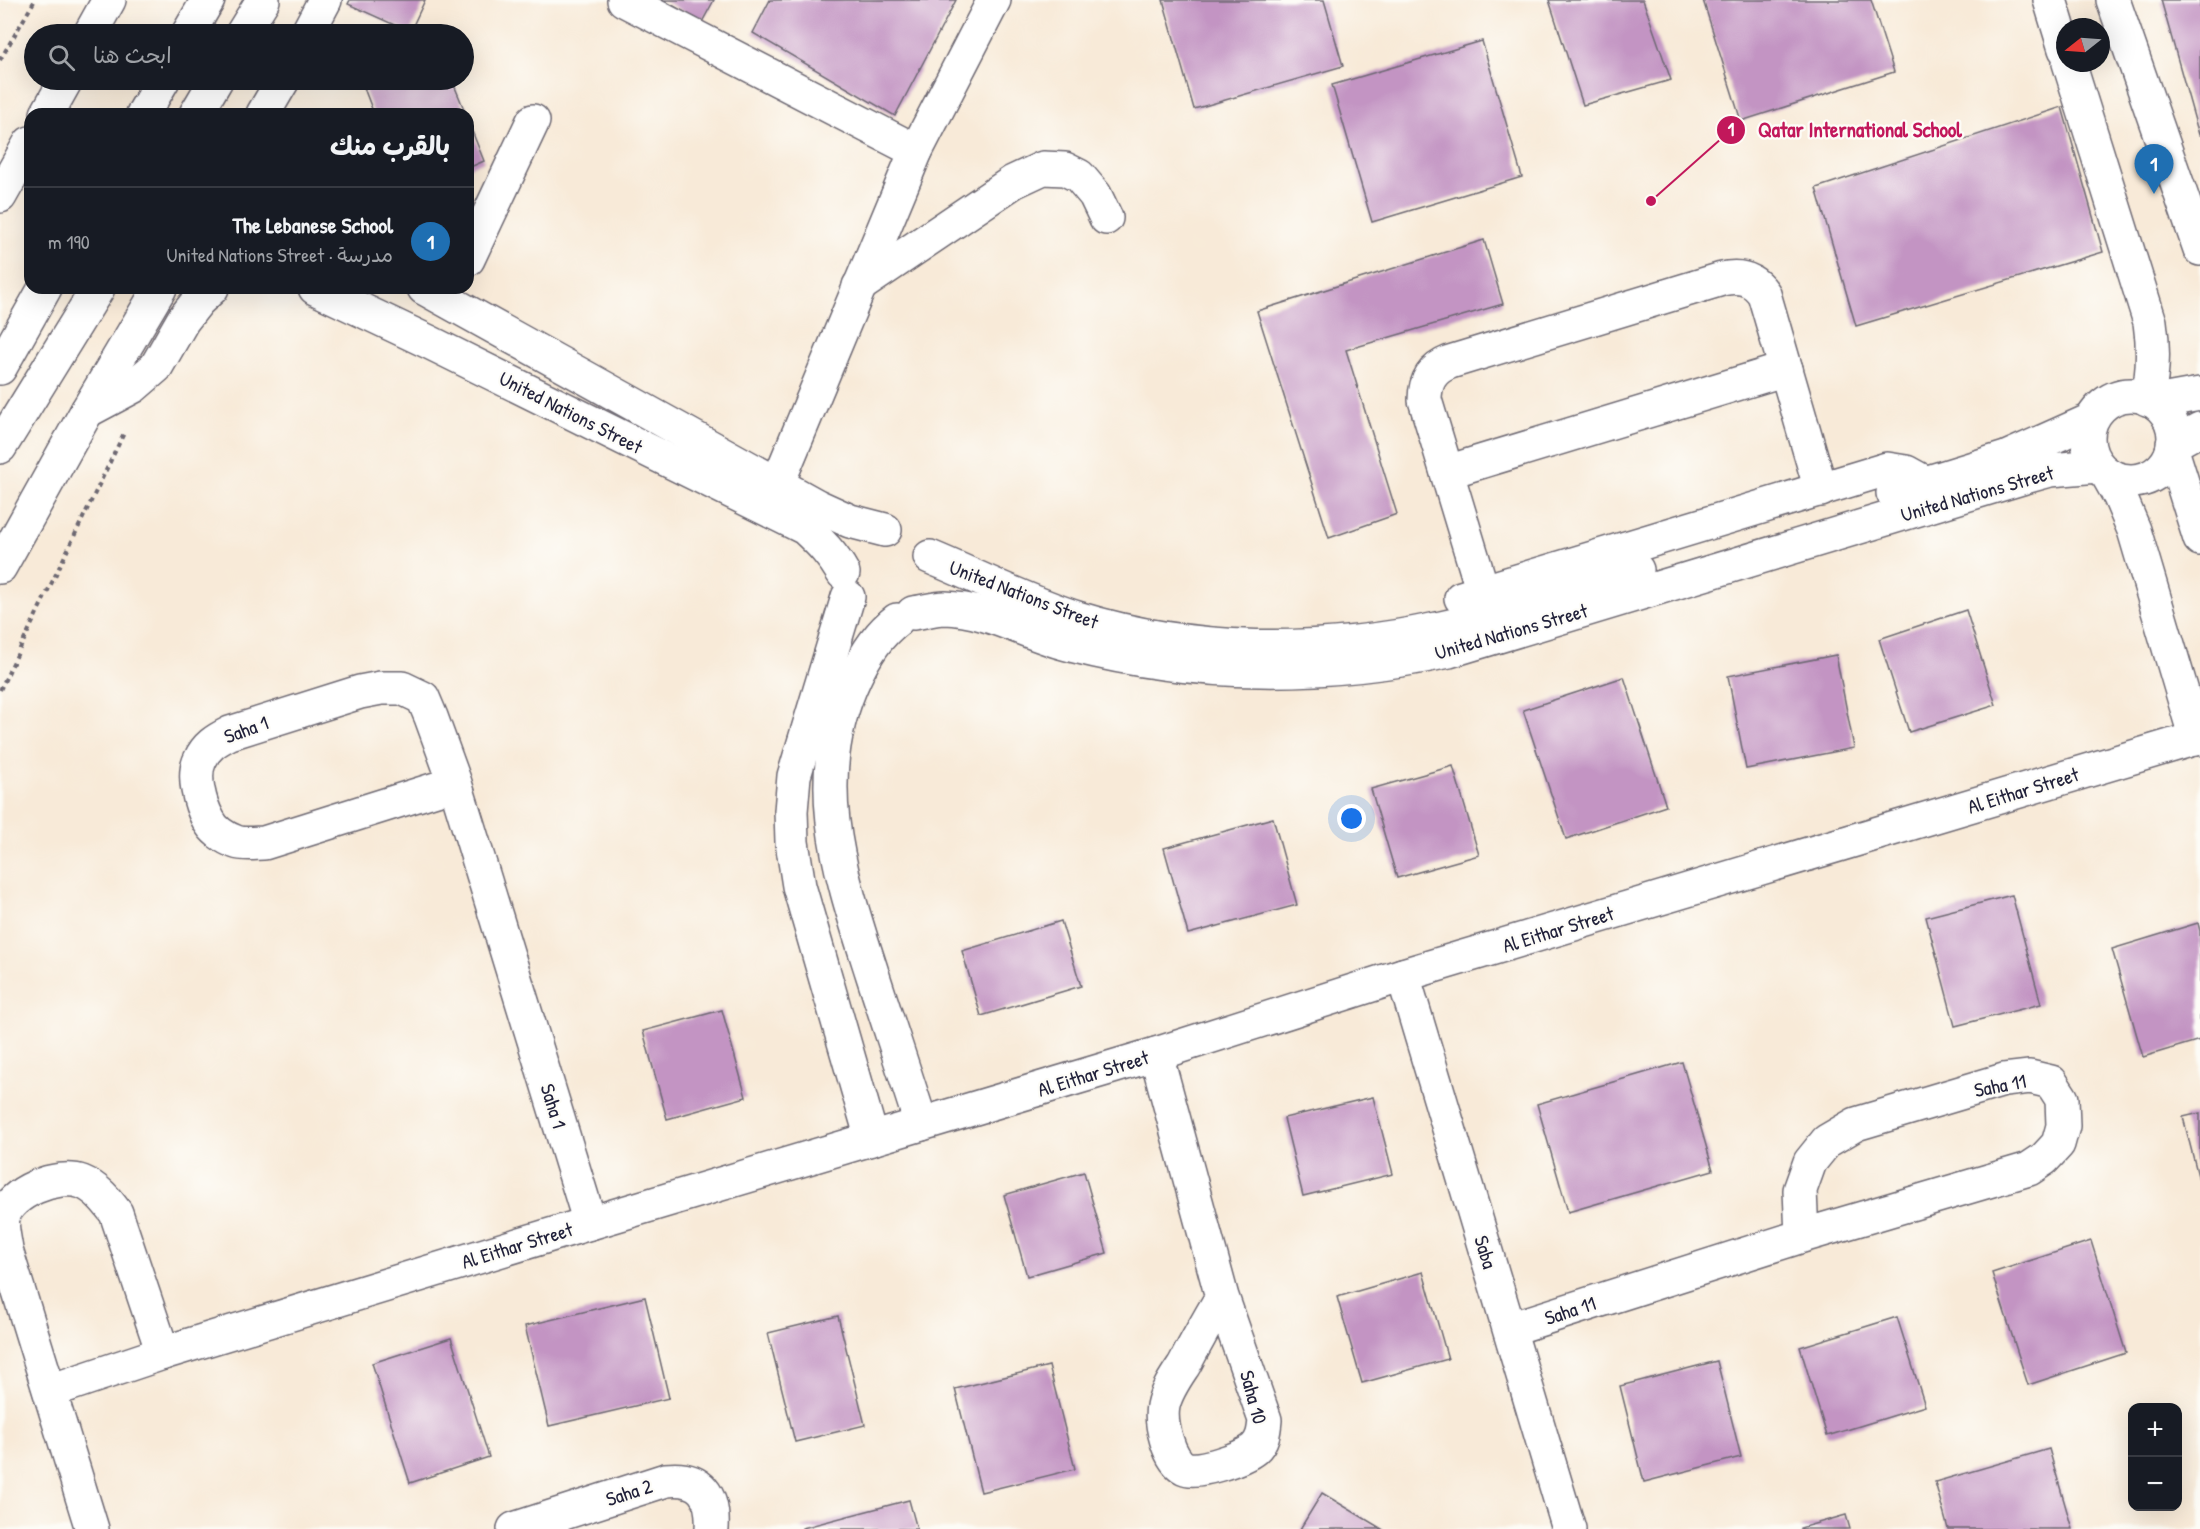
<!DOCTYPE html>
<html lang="ar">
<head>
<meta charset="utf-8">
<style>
	body { margin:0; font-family:"Patrick Hand","Playpen Sans Arabic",sans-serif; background:#20242c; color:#f1f3f6; direction:rtl }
	.controls { position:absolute; right:18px; bottom:18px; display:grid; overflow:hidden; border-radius:12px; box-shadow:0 6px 24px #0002 }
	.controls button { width:54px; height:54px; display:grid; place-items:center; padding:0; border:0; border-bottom:2px solid #363941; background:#171b24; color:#f1f3f6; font:30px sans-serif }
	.compass { position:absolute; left:2056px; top:18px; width:54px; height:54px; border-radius:50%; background:#171b24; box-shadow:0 6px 24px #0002; rotate:253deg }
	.you { position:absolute; left:1352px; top:819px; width:21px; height:21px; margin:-15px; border:4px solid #fff; border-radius:50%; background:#1a73e8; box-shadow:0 0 0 9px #1a73e833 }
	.badge { display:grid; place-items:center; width:39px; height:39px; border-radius:50%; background:#1f6fb2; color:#fff; font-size:20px; font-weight:700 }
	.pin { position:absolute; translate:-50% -50px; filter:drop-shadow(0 2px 3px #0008) }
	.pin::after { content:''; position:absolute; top:32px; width:21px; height:18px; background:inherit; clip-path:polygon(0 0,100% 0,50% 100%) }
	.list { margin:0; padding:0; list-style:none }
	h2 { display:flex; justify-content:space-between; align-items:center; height:78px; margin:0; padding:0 24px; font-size:26px }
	h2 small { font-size:20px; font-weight:400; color:#9ea1a6 }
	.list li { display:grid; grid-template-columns:39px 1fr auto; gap:18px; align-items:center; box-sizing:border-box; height:108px; padding:0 24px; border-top:2px solid #363941 }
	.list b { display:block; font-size:22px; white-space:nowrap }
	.list p { margin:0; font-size:20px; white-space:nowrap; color:#9ea1a6 }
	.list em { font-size:20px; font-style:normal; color:#9ea1a6 }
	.icon { flex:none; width:33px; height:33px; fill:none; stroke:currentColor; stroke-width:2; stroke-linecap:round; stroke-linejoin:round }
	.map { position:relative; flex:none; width:2200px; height:1529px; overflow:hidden; direction:ltr }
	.search { position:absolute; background:#171b24; box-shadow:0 6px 24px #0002; left:24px; top:24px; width:450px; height:66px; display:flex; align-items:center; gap:15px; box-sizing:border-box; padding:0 21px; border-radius:33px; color:#9ea1a6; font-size:22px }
	.panel { position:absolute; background:#171b24; box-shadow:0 6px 24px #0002; left:24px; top:108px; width:450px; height:186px; border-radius:18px; direction:rtl }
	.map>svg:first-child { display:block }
</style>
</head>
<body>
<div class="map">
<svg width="2200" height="1529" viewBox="0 0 2200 1529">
	<rect width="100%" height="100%" fill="#fdfcf7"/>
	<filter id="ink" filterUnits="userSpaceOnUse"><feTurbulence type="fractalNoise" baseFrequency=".0167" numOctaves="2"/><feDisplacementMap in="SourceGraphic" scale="12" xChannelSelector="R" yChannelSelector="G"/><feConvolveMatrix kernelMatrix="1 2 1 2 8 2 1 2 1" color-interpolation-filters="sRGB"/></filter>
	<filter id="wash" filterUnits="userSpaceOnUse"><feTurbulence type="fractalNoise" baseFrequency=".008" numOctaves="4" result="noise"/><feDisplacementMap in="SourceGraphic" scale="24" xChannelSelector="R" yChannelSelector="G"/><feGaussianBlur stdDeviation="1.35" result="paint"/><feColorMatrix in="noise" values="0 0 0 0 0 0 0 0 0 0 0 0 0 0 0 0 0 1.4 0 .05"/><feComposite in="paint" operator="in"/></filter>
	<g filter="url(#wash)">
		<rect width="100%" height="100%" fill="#f8ead8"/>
		<g id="blocks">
			<g fill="#c394c3">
				<polygon points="350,0 425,0 410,32 348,4"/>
				<polygon points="663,0 714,0 702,22"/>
				<polygon points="770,0 956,0 895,116 753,33"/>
				<polygon points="1163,0 1324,0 1343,66 1194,109"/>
				<polygon points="1549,0 1643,0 1671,80 1583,105"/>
				<polygon points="1703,0 1871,0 1894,72 1741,121"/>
				<polygon points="2161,0 2200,0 2200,135 2199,135"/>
				<polygon points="1482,41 1522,177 1372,222 1332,85"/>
				<polygon points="385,80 452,80 466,114 374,114 364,88"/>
				<polygon points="2062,107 2103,252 1856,326 1816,188"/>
				<polygon points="468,121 484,161 468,168"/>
				<polygon points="1484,240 1503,304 1346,350 1397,514 1329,538 1257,311"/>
				<polygon points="1966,610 1996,705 1909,732 1879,639"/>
				<polygon points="1836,655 1854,748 1746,769 1728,676"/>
				<polygon points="1624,677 1666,806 1566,839 1523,710"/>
				<polygon points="1453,766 1479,855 1397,878 1371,789"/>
				<polygon points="1273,818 1297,905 1188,934 1164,848"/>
				<polygon points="2012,895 2041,1004 1955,1026 1926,917"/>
				<polygon points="1061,921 1081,986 981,1016 962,951"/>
				<polygon points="2198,923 2200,931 2200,1040 2143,1057 2112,949"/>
				<polygon points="722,1010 746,1097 667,1119 643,1031"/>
				<polygon points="1682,1062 1713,1170 1568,1212 1537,1104"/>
				<polygon points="1373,1097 1393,1174 1303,1196 1284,1118"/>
				<polygon points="2200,1113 2200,1180 2199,1180 2183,1117"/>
				<polygon points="1084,1172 1107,1253 1027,1276 1004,1195"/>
				<polygon points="2091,1241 2126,1353 2028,1385 1992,1273"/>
				<polygon points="1423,1272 1448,1359 1362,1383 1337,1297"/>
				<polygon points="645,1297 669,1398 549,1426 525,1326"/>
				<polygon points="838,1316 865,1425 795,1442 768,1333"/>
				<polygon points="1897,1317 1925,1406 1827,1436 1800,1347"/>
				<polygon points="451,1338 489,1457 410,1483 372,1363"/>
				<polygon points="1717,1361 1741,1457 1644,1482 1620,1386"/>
				<polygon points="1049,1366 1075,1469 981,1492 955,1389"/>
				<polygon points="2049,1449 2072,1529 1948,1529 1935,1482"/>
				<polygon points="1322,1493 1382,1529 1300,1529"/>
				<polygon points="909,1500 917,1529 802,1529 802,1528"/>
				<polygon points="1846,1515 1850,1529 1800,1529 1800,1528"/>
			</g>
		</g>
	</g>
	<g filter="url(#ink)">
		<use href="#blocks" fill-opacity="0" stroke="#6d6872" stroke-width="1.5"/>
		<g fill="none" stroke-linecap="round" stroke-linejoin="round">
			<g stroke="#6d6872" stroke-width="36">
				<g id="minor">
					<polyline points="624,0 916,151"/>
					<polyline points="2050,0 2065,49"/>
					<polyline points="2113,0 2200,249"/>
					<path d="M2069 63 2150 322C2154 349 2154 372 2147 399"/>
					<polyline points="468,259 533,121"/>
					<polyline points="859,286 1013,182 1043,168 1065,169 1079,176 1095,195 1106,218"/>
					<path d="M315 288 429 342 805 528C820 542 833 555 843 573"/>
					<polyline points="424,288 817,506 850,521 885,530"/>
					<circle cx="2131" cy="438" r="43"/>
					<polyline points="2155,402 2200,394"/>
					<polyline points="87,411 134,386 156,367 183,320 198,301 212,288"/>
					<polyline points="2173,444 2200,429"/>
					<polyline points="2172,450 2200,539"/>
					<polyline points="1447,472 1786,369"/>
					<polyline points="2107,474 2120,497 2134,530 2196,739"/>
					<polyline points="777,485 916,151 994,0"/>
					<polyline points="1893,493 2006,458 2091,420"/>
					<path d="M930 557C978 577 1027 602 1077 618 1192 654 1320 654 1437 629 1504 614 1571 590 1637 570"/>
					<path d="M1483 592 1425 400C1425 381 1432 369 1450 362L1722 279C1740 275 1753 278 1764 294L1821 490"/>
					<polyline points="848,597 794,776 791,811 792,842 799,886 872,1139"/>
					<polyline points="1461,598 1887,469 1906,472 1926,483"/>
					<path d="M913 613C923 612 935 608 945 608 990 609 1028 635 1071 645 1195 677 1324 678 1449 651L2025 477 2050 470 2098 466"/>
					<path d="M897 620C877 635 865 655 855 677 807 779 840 873 872 973 888 1023 905 1073 921 1124"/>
					<path d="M455 783 264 843C256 843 244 845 236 842 225 838 213 830 208 819 200 804 192 776 200 760 206 746 216 740 230 733L360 692 381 688H402L423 698 431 717 455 783 590 1223"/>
					<polyline points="1403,975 1569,1529"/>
					<path d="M1156 1054 1222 1297 1265 1420C1264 1431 1263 1441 1254 1449 1243 1458 1197 1474 1185 1468 1168 1460 1160 1422 1163 1406 1166 1391 1176 1377 1184 1365 1196 1342 1209 1319 1222 1297"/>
					<polyline points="1510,1329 1802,1236 2029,1169 2044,1159 2058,1144 2063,1126 2062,1099 2051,1082 2030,1077 2004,1080 1856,1124 1827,1141 1810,1162 1800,1190 1802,1236"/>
					<polyline points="50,1391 163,1353 590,1223 1156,1054 1403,975 2200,737"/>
					<path d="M92 1529 6 1250C5 1241 1 1227 3 1218 9 1192 58 1173 82 1182 97 1188 107 1201 116 1213L163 1353"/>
					<path d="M514 1529 666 1480C701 1476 714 1495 712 1529"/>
				</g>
			</g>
			<g stroke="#6d6872" stroke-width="36">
				<g id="major">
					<polyline points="90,34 109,0"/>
					<polyline points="188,34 208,0"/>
					<polyline points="242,34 263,0"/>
					<polyline points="47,114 66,80"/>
					<polyline points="143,114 163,80"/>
					<polyline points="196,114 216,80"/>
					<polyline points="0,196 30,143"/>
					<polyline points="0,368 45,288"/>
					<polyline points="0,447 98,288"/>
				</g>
			</g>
			<g stroke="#6d6872" stroke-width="36">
				<g id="highway">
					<polyline points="307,34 325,0"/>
					<polyline points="263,114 283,80"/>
					<polyline points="0,567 87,411 160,288"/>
				</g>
			</g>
			<g stroke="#6d6872" stroke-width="4" stroke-dasharray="4.5 4.5" stroke-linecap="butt">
				<polyline points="0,60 35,0"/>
				<polyline points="0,690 125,431"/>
			</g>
			<use href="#minor" stroke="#fff" stroke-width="33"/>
			<use href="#major" stroke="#fff" stroke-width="33"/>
			<use href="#highway" stroke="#fff" stroke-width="33"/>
		</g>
	</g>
	<g text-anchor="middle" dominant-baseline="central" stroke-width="4.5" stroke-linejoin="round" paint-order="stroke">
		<g font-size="20" fill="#22223b" stroke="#fdfcf7">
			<text transform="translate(571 412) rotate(27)">United Nations Street</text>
			<text transform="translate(1977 493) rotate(-16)">United Nations Street</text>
			<text transform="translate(1024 594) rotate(21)">United Nations Street</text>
			<text transform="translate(1511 631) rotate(-16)">United Nations Street</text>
			<text transform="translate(246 729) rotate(-20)">Saha 1</text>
			<text transform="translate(2023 790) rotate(-17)">Al Eithar Street</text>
			<text transform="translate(1558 929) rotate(-17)">Al Eithar Street</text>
			<text transform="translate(1093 1073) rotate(-17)">Al Eithar Street</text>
			<text transform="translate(2000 1085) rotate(-11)">Saha 11</text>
			<text transform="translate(554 1106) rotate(73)">Saha 1</text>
			<text transform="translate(517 1245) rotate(-17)">Al Eithar Street</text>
			<text transform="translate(1486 1252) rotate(73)">Saba</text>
			<text transform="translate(1570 1310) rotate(-18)">Saha 11</text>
			<text transform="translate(1254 1397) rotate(75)">Saha 10</text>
			<text transform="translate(629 1492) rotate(-18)">Saha 2</text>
		</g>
	</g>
	<path fill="none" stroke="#c2185b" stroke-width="2" d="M1651 201L1731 130"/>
	<g fill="#c2185b" stroke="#fdfcf7" stroke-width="2">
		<circle cx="1651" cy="201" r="6"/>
		<circle cx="1731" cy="130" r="15"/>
	</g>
	<g font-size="18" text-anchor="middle" font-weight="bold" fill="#fff">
		<text x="1731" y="136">1</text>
	</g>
	<g font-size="21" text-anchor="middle" font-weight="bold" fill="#c2185b" stroke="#fdfcf7" stroke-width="4.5" stroke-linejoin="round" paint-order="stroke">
		<text x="1860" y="137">Qatar International School</text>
	</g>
</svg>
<div class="controls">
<button>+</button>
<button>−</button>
</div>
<svg class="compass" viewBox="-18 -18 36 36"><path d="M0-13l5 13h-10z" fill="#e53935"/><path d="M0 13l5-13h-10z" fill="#9ea1a6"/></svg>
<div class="you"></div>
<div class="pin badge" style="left:2154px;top:194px">1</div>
<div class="search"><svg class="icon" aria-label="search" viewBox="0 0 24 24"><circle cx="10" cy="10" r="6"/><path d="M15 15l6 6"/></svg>ابحث هنا</div>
<section class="panel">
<h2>بالقرب منك<small></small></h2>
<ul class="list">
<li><span class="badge">1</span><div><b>The Lebanese School</b><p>مدرسة · United Nations Street</p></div><em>190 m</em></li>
</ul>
</section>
</div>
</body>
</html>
